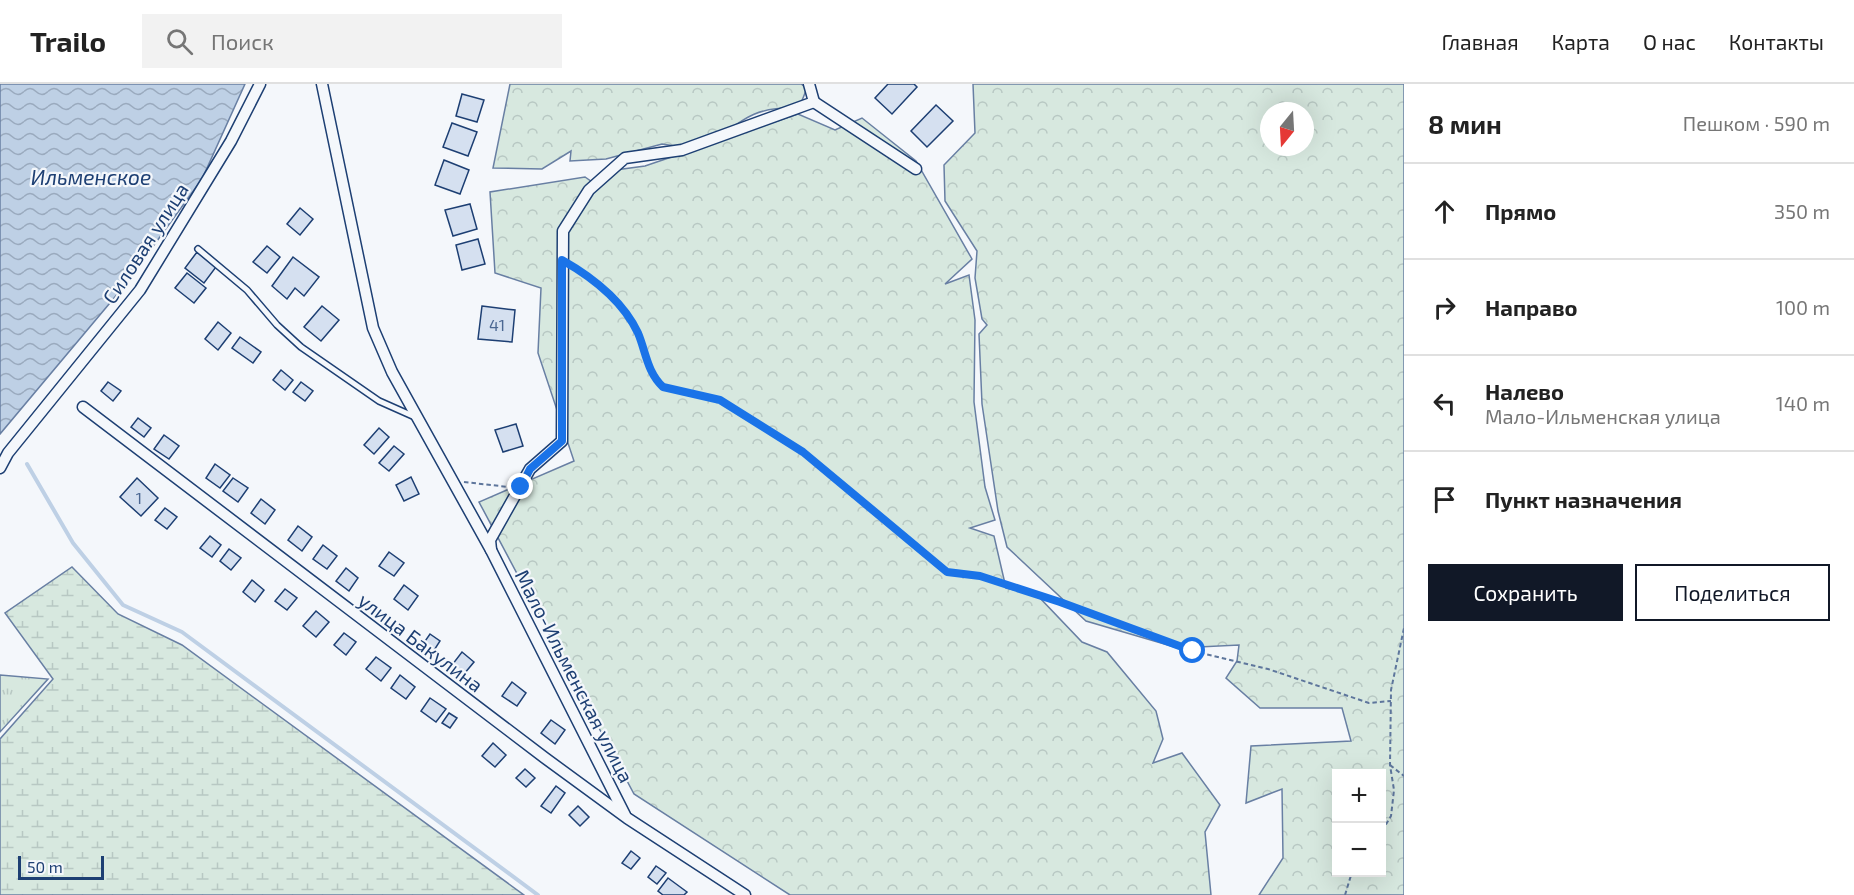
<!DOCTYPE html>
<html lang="ru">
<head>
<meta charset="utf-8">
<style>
	body { margin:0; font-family:"Exo 2",sans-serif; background:#f2f2f2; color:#222 }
	.controls { position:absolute; right:18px; bottom:18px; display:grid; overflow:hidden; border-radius:0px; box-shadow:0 6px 24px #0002 }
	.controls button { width:54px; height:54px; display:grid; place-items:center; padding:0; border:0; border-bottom:2px solid #e0e0e0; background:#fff; color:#222; font:30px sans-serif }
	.compass { position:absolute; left:1260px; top:18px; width:54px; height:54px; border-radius:50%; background:#fff; box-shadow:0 6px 24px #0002; rotate:198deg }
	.scale { position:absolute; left:18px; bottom:15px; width:86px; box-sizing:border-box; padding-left:6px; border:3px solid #1d3f73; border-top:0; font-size:16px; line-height:21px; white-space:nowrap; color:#1d3f73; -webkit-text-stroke:4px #f4f7fb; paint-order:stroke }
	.stop { position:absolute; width:18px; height:18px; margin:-14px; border:4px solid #1a73e8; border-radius:50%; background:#fff }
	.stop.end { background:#1a73e8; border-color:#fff; box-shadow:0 2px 6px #0008 }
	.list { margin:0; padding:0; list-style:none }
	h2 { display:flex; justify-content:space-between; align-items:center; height:78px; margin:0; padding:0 24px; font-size:26px }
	h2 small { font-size:20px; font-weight:400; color:#767676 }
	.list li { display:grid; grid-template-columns:39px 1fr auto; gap:18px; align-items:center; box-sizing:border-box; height:96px; padding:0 24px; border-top:2px solid #e0e0e0 }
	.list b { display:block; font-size:22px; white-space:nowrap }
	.list p { margin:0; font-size:20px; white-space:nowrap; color:#767676 }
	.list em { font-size:20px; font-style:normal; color:#767676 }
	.actions { display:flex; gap:12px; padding:18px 24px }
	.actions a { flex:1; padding:14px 0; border:2px solid #111827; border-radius:0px; text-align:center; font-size:21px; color:#111827 }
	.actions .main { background:#111827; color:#fff }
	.icon { flex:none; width:33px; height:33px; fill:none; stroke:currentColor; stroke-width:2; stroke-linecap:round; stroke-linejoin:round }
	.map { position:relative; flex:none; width:1404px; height:811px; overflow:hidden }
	header { display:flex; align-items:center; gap:36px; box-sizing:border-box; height:84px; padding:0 30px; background:#fff; border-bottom:2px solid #e0e0e0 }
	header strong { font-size:28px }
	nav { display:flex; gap:33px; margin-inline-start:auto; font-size:21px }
	.search { width:420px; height:54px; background:#f2f2f2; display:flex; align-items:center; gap:15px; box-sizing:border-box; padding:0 21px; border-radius:0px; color:#767676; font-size:22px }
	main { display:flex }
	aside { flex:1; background:#fff }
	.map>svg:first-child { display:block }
</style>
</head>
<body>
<header>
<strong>Trailo</strong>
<div class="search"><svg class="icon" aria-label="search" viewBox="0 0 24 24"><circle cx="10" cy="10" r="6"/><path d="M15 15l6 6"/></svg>Поиск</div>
<nav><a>Главная</a><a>Карта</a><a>О нас</a><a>Контакты</a></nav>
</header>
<main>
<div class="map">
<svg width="1404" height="811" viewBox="0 0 1404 811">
	<defs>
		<pattern id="grass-tufts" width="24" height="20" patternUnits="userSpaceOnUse" patternTransform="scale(1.5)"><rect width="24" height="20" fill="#d7e8df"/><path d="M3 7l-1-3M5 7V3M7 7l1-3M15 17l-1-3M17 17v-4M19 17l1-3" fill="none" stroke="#b8c8c3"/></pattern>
		<pattern id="forest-crowns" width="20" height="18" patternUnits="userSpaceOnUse" patternTransform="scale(1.5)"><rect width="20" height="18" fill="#d7e8df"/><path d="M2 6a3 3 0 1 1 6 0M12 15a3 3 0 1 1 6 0" fill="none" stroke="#b8c8c3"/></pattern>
		<pattern id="wetland-marsh" width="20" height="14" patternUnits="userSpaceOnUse" patternTransform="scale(1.5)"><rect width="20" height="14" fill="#d7e8df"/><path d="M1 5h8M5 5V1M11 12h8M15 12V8" fill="none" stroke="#b8c8c3"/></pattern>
		<pattern id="water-waves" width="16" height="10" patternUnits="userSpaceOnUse" patternTransform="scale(1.5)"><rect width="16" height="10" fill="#bed0e5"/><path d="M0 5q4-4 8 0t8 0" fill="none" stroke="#9aaabe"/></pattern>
	</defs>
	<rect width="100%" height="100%" fill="#f4f7fb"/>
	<polygon fill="url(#grass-tufts)" stroke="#687fa3" stroke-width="1.5" points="0,591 48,595 0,648"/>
	<g fill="url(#forest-crowns)" stroke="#687fa3" stroke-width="1.5" fill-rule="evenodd">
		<path d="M510 0H801L807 4 799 24C755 22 743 35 710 60L798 30 835 46 862 34 916 77 972 175 945 200 969 191 975 236 974 318 985 403 995 436 970 444 994 452 1006 504 1037 511 1082 558 1107 568 1156 627 1163 655 1153 679 1182 669 1220 721 1205 748 1211 811H790L634 710 479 418 574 377 538 269 541 204 495 189 490 108 585 93 598 102 608 87 645 82 695 65 662 60 606 75 570 77 571 67 542 85 493 84Z"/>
		<path d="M973 0H1404V811H1259L1283 774 1282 705 1246 719 1251 662 1351 657 1342 624H1260L1226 594 1237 577 1239 561 1178 564 1086 537 1007 463 998 427 982 320 979 250 987 241 982 235 975 194 977 167 945 117 944 81 975 49ZM1269 27H1305V63H1269ZM1336 690H1382V788H1336Z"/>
	</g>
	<polygon fill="url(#wetland-marsh)" stroke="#687fa3" stroke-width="1.5" points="72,483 118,530 182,561 524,811 0,811 0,655 53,595 5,529"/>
	<polygon fill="url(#water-waves)" stroke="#687fa3" stroke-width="1.5" points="0,0 245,0 202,95 125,201 0,350"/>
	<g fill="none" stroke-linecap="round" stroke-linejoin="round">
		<polyline stroke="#bed0e5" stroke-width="4" points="27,380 73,459 123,521 182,548 538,811"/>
	</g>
	<g fill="#d5e0f0" stroke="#1d3f73" stroke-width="1.5">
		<polygon points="888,0 914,0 917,3 892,30 875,14"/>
		<polygon points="462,10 484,16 477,38 456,32"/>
		<polygon points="936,21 953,37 927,63 911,47"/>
		<polygon points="452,39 477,48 468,72 443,63"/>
		<polygon points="444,76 469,86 460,110 435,101"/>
		<polygon points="470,120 477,145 453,152 445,126"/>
		<polygon points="300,124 313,135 300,151 287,140"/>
		<polygon points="478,155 485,180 462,186 456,161"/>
		<polygon points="267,162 280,173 267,189 253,178"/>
		<polygon points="197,168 216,183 204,199 185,184"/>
		<polygon points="293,173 319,193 304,212 295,204 287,215 272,202"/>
		<polygon points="187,189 206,204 194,219 175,204"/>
		<polygon points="322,222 339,236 321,257 304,243"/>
		<polygon points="482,222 515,226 512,258 478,255"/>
		<polygon points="218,238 231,249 218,266 205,255"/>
		<polygon points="240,253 261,268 253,279 232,264"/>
		<polygon points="281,286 293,296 285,306 273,296"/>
		<polygon points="108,298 121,307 113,317 101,307"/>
		<polygon points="301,298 313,307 305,317 293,308"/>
		<polygon points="138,334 151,344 144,353 131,343"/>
		<polygon points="516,340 523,362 503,368 495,346"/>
		<polygon points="379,344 389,353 374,370 364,361"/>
		<polygon points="164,351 179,362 169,375 154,365"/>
		<polygon points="394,362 404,370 389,387 379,379"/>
		<polygon points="215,380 230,391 220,404 206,394"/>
		<polygon points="411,393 419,410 404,417 396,401"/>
		<polygon points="137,394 158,414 141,432 120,413"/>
		<polygon points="233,394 248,404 238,418 223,407"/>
		<polygon points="261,415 275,426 265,440 251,429"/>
		<polygon points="165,424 177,433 167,445 155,436"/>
		<polygon points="298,442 312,453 302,467 288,456"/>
		<polygon points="210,452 221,461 212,473 200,464"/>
		<polygon points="323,461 337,472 327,485 313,475"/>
		<polygon points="229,465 241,474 231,486 220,477"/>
		<polygon points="389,468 404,479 394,492 379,482"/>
		<polygon points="346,484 358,494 349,507 336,497"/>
		<polygon points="252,496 264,506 255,518 243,508"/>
		<polygon points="404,501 418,512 408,526 394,515"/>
		<polygon points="285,505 297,514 287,526 275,517"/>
		<polygon points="316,527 329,538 316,553 303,542"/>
		<polygon points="344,549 356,558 346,571 334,561"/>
		<polygon points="430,550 440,557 433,568 423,560"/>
		<polygon points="462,568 474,578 464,590 452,581"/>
		<polygon points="376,573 391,584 381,597 366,585"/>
		<polygon points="400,591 415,603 406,615 391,604"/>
		<polygon points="512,598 526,609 517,622 502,612"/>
		<polygon points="430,614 446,625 436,638 421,627"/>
		<polygon points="449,629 457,634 450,644 442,639"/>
		<polygon points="551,636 565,646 555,660 541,649"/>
		<polygon points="493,659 506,671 495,683 482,672"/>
		<polygon points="525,685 535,694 526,703 516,694"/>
		<polygon points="556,702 565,709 551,729 541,722"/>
		<polygon points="578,722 589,733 580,742 569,731"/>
		<polygon points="631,767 640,774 631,785 622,779"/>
		<polygon points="656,782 666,789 657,800 648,793"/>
		<polygon points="668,794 687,808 684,811 663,811 658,807"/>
	</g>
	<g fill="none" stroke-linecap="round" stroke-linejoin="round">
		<g stroke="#1d3f73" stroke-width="8">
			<polyline id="lane" points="198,165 247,206 277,241 301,263 379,317 415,333"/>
		</g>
		<g stroke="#1d3f73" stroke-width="13">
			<g id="street">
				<polyline points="322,0 373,244 392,288 491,466 625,731"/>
				<polyline points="814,18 916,85"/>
				<polyline points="83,323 545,674 627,734 745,811"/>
				<polyline points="0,384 8,369 140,206 231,57 260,0"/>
				<polyline points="491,466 490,456 530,385 562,357 563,147 589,106 625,74 682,66 814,18 809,0"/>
			</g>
		</g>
		<g stroke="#5e769c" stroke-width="2" stroke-dasharray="4.5 3" stroke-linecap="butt">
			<path d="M573 182C599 197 625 222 638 249 646 268 647 288 663 303L721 316 803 368 947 488 980 492 1060 517 1193 567 1268 585 1369 619 1391 617"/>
			<polyline points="464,398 509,403"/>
			<polyline points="1390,681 1404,692"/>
			<polyline points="1382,747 1391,732 1394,706 1390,681 1391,606 1404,544"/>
			<polyline points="1345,811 1352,788"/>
		</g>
		<use href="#lane" stroke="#f4f7fb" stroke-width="5"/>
		<use href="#street" stroke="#f4f7fb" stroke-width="10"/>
	</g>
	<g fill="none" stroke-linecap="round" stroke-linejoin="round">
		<path stroke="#1a73e8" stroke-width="8" d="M521 403 530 385 562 357V176C592 193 623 217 638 249 646 268 647 288 663 303L720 316 803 368 947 488 980 492 1060 518 1193 567"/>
	</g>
	<g text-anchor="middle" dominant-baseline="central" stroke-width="4.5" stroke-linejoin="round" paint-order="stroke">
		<g font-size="16" fill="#4b6792">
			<text x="497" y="240">41</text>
			<text x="139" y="413">1</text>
		</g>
		<g font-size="20" fill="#1d3f73" stroke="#f4f7fb">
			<text transform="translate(145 159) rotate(-57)">Силовая улица</text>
			<text transform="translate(421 558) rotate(37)">улица Бакулина</text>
			<text transform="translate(575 592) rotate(63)">Мало-Ильменская улица</text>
		</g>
		<g font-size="21" font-style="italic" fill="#1d3f73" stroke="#f4f7fb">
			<text x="91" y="92">Ильменское</text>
		</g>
	</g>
</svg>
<div class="controls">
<button>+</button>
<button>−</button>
</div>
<svg class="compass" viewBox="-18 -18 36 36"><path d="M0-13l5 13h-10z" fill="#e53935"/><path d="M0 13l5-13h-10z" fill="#767676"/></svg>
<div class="scale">50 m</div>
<div class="stop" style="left:1193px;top:567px"></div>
<div class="stop end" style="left:521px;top:403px"></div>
</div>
<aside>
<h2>8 мин<small>Пешком · 590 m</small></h2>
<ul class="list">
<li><svg class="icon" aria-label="ahead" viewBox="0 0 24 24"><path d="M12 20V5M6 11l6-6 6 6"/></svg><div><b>Прямо</b></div><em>350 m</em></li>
<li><svg class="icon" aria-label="right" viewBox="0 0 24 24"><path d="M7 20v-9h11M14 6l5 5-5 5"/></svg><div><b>Направо</b></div><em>100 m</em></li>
<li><svg class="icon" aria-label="left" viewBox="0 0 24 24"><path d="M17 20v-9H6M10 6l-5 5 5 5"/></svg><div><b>Налево</b><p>Мало-Ильменская улица</p></div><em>140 m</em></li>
<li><svg class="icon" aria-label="arrive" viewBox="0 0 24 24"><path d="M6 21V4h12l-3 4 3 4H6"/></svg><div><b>Пункт назначения</b></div></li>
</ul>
<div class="actions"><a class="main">Сохранить</a><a>Поделиться</a></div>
</aside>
</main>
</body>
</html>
